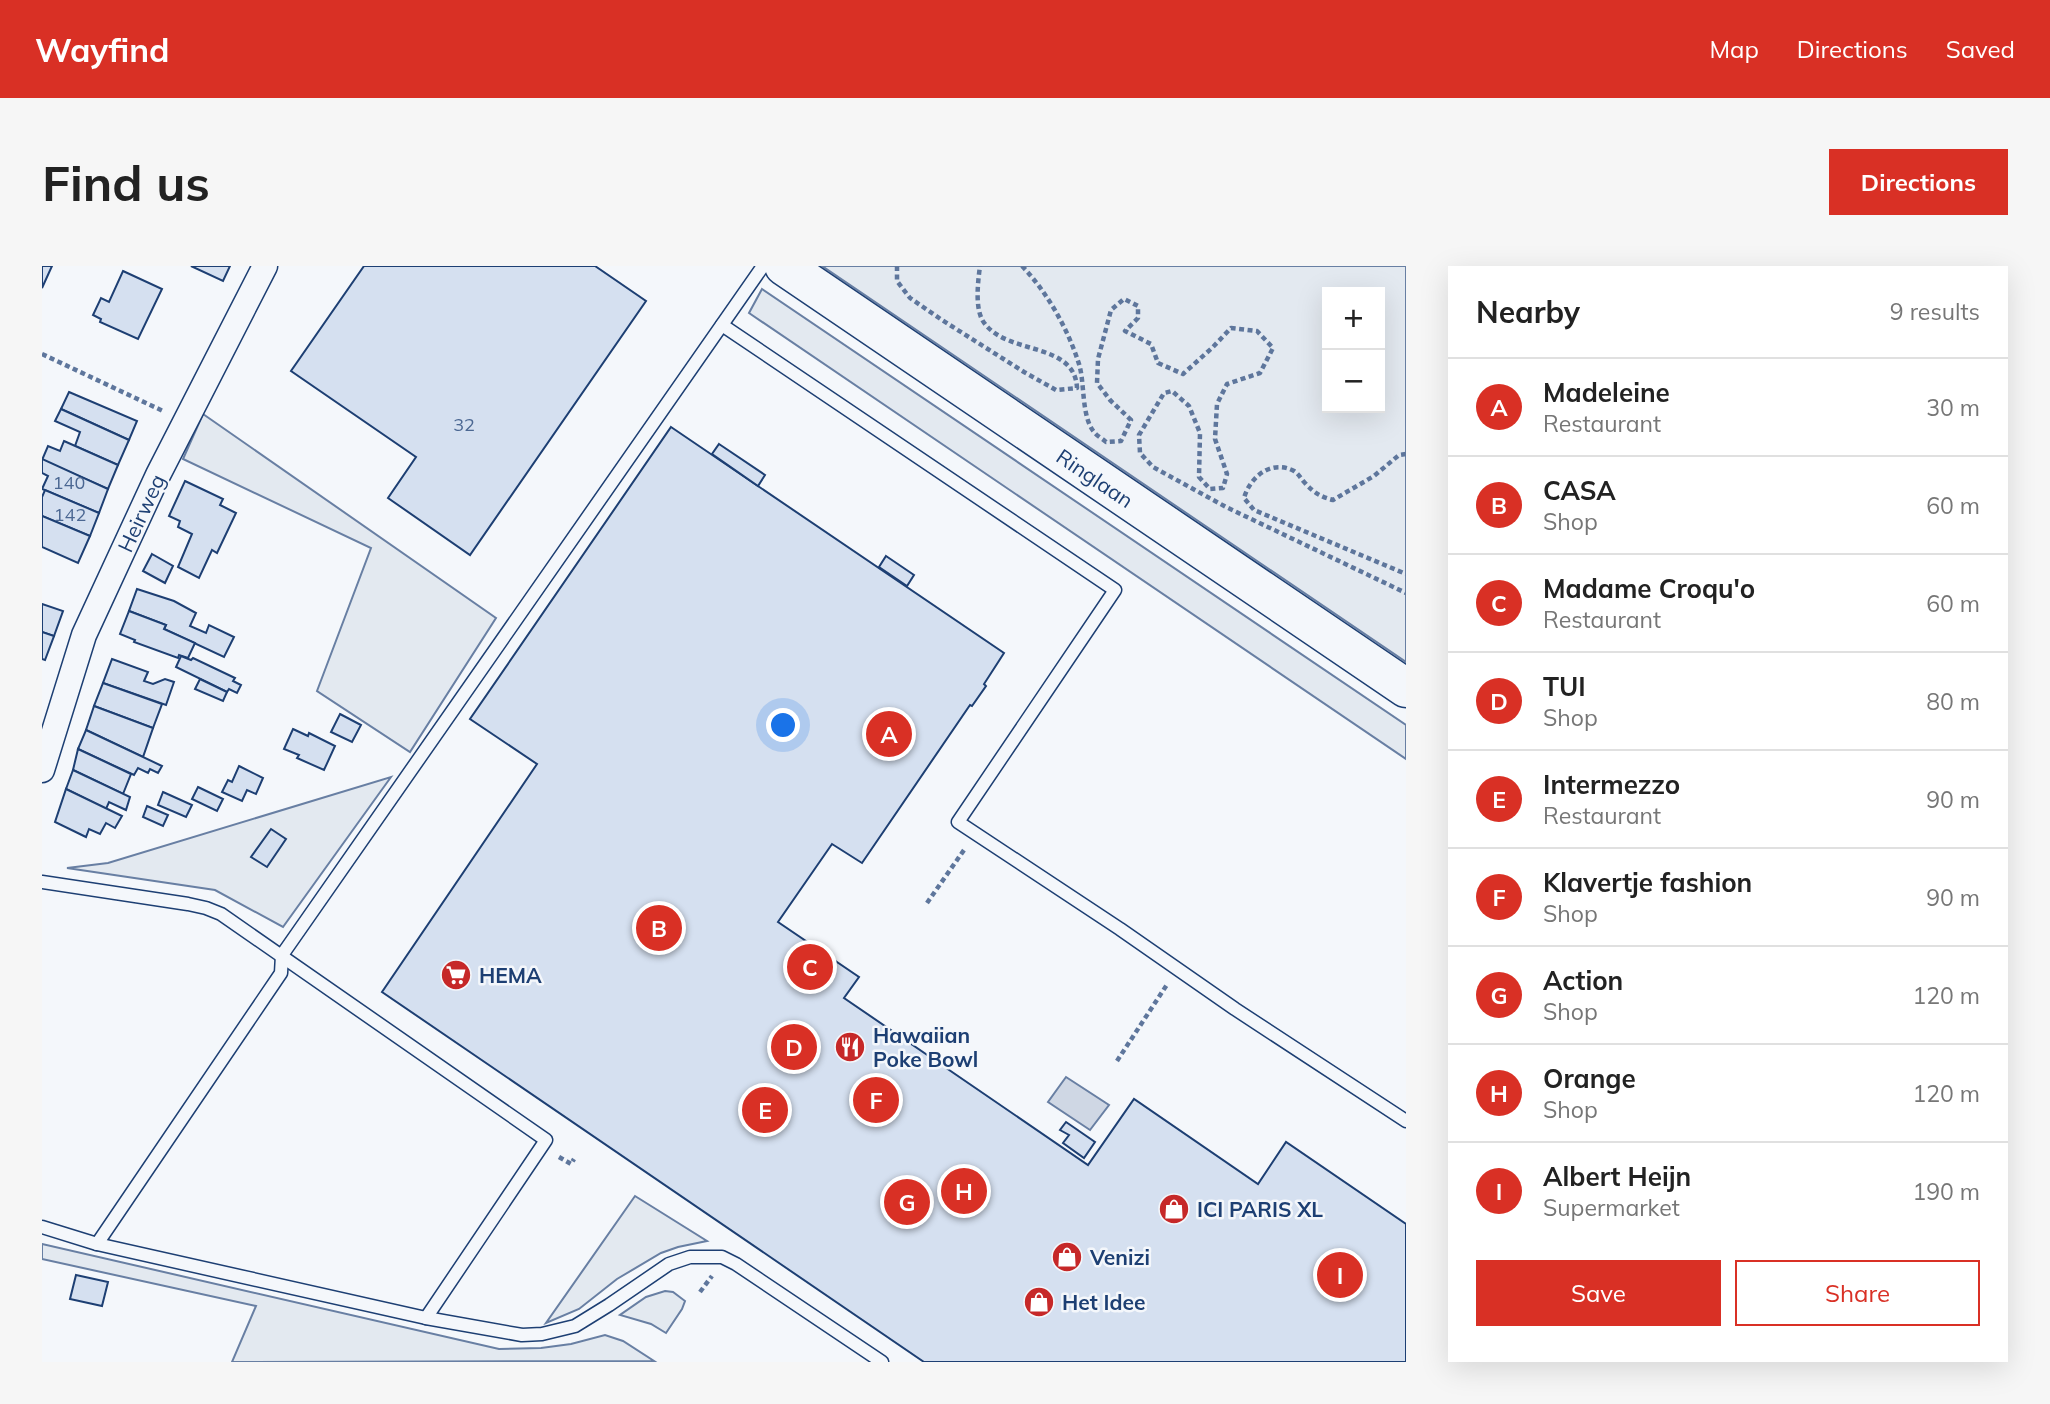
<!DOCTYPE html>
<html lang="en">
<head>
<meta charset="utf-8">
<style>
	body { margin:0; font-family:Mulish,sans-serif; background:#f6f6f6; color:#222 }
	.controls { position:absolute; right:21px; top:21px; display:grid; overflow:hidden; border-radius:0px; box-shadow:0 7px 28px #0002 }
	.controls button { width:63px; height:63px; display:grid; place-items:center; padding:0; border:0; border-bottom:2px solid #e0e0e0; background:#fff; color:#222; font:35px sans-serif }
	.you { position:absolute; left:742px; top:460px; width:24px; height:24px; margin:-18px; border:5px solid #fff; border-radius:50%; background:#1a73e8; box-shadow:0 0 0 10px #1a73e833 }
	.badge { display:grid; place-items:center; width:46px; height:46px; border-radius:50%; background:#d93025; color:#fff; font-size:23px; font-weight:700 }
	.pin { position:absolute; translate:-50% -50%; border:4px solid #fff; box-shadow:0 2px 7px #0006 }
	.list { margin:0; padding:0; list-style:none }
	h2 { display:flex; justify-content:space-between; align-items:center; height:91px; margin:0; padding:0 28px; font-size:30px }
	h2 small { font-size:23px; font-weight:400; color:#767676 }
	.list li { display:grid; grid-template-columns:46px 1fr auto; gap:21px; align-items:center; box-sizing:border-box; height:98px; padding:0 28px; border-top:2px solid #e0e0e0 }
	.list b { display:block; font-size:26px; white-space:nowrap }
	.list p { margin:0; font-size:23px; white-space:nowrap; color:#767676 }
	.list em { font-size:23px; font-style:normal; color:#767676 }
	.actions { display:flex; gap:14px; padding:21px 28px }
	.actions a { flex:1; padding:16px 0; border:2px solid #d93025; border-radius:0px; text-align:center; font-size:24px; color:#d93025 }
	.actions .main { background:#d93025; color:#fff }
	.map { position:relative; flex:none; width:1364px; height:1096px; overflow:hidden; border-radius:0px }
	header { display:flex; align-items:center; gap:42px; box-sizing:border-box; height:98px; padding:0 35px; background:#d93025; color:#fff }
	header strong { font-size:33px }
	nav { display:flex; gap:38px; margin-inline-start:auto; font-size:24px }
	.intro { display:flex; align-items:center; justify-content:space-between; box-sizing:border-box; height:168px; padding:0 42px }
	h1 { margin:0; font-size:49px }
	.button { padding:18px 32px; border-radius:0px; background:#d93025; color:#fff; font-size:24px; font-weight:700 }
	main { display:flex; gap:42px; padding:0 42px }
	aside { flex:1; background:#fff; border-radius:0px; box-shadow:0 7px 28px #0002 }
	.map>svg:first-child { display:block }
</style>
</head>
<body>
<header>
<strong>Wayfind</strong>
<nav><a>Map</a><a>Directions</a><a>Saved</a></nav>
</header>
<div class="intro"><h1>Find us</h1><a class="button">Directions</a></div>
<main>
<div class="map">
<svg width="1364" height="1096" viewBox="0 0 1364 1096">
	<rect width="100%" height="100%" fill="#f4f7fb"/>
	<g fill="#e3e9f0" stroke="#687fa3" stroke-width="2" fill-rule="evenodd">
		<path d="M780 0H1364V396ZM1285 26H1338V142H1285Z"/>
		<polygon points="720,23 1364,459 1364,493 707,47"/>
		<polygon points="161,148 454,352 368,486 275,425 329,282 141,193"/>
		<polygon points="349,511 241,661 173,624 25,602 66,597"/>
		<polygon points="593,930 665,975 636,981 619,987 575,1013 537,1043 504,1057"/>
		<polygon points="0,978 457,1083 499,1082 529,1078 563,1069 581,1075 612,1095 190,1096 214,1040 0,993"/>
		<polygon points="623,1025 631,1026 643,1035 640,1043 624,1067 609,1058 578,1049 604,1031"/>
	</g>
	<polygon fill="#cfd7e4" stroke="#687fa3" stroke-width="2" points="1024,811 1067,839 1048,864 1006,836"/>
	<g fill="#d5e0f0" stroke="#1d3f73" stroke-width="2">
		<polygon points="0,0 10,0 0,22"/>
		<polygon points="149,0 188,0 181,15"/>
		<polygon points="322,0 553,0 604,35 428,289 346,232 374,191 249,105"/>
		<polygon points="81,5 120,23 96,73 58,56 59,53 51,49 59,32 67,36"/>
		<polygon points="27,126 95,155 87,174 19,143"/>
		<polygon points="19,143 87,174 76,199 33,180 38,166 13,155"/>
		<polygon points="629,161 962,387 942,418 944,420 930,440 928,439 820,597 790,578 736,656 817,711 802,732 1046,899 1092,833 1216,918 1244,876 1364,958 1364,1096 882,1096 340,726 495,498 428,453"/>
		<polygon points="22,175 76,199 66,223 0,194 6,180 18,185"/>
		<polygon points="677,178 723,209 716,220 670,188"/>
		<polygon points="0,193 66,223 57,247 0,223 6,210 0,207"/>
		<polygon points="143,215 181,233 178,239 194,247 175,287 170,284 157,312 136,301 150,268 136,261 138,255 127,250"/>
		<polygon points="3,224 57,247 48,270 0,250 0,231"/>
		<polygon points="0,250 48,270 36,297 0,281"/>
		<polygon points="110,288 131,300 123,317 101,305"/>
		<polygon points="844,290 872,309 865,320 837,301"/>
		<polygon points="95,323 132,335 154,347 148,360 164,367 167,359 192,371 182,391 122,363 124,359 87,345"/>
		<polygon points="0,338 21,345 12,370 0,366"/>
		<polygon points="87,345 124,359 122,363 153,377 146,392 137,389 136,392 92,376 93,374 78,368"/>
		<polygon points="0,366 12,370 3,394 0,393"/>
		<polygon points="139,390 149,394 151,392 193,412 191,415 199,419 195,427 187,423 185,426 134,401"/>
		<polygon points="70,393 106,406 102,415 111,418 123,413 132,416 124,439 61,417"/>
		<polygon points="158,413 185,426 181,435 153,423"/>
		<polygon points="61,417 120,438 111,462 52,440"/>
		<polygon points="52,440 111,462 101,491 44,464"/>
		<polygon points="298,448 319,459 310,476 289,466"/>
		<polygon points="251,463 266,470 267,467 293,480 282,504 255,492 257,489 242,483"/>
		<polygon points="44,464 120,500 116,507 108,503 106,507 96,502 92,509 36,483"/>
		<polygon points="36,483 89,508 81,528 31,504"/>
		<polygon points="197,500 221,512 214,528 205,524 200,535 180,526 186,514 190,516"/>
		<polygon points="31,504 88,531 84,544 67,536 64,543 24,523"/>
		<polygon points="156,521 181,533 175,545 150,533"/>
		<polygon points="24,523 80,550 73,562 64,557 58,568 47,563 44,571 13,556"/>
		<polygon points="121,526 150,539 144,551 116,539"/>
		<polygon points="105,540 126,549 121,560 101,551"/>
		<polygon points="229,563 244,573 225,601 209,591"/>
		<polygon points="1024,856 1053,876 1042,892 1021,877 1027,869 1018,864"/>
		<polygon points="34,1009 66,1016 60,1040 28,1033"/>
	</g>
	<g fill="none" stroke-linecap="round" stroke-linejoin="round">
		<g stroke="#1d3f73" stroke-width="15">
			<g id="lane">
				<polyline points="680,59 1073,324 916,556 1078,663 1193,743 1364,855"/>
				<polyline points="0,616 146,638 164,642 179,648 504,874 384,1052"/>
				<polyline points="0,961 55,978 384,1052 480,1069 500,1068 533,1060 567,1039 627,998 648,991 680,991 694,998 840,1096"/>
				<polyline points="55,978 239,707 240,689 721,0"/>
			</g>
		</g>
		<g stroke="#1d3f73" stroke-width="27">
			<polyline id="street" points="0,504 42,369 116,209 223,0"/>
		</g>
		<g stroke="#1d3f73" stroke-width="41">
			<polyline id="primary" points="742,0 1364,422"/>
		</g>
		<g stroke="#5e769c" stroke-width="4.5" stroke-dasharray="5 3.5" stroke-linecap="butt">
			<path d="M855 0V15L868 32 900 54 982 106 1014 124 1035 122C1033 76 967 89 943 58 932 45 936 16 938 0"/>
			<path d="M980 0C1005 26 1026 63 1037 98 1043 117 1039 150 1052 166 1055 170 1061 173 1064 176L1079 175 1089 154 1068 134 1055 117 1056 93 1069 44 1082 33 1096 40V52L1083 65 1109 78 1116 97 1141 108 1170 82 1189 62 1215 65 1231 82 1218 107 1185 118 1175 138 1173 173 1185 208 1181 222 1168 223 1157 211 1158 167 1147 140 1130 125 1122 127 1097 169 1098 187 1111 201 1184 241 1364 327"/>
			<polyline points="0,88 121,145"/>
			<path d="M1364 188 1357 189 1332 210 1291 234C1279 231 1272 227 1263 217 1259 213 1257 208 1252 205 1229 193 1208 211 1202 232L1212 244 1364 308"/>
			<polyline points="885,637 922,584"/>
			<polyline points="1075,795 1126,717"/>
			<polyline points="517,891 529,898 532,893"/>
			<polyline points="658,1026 670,1010"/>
		</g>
		<use href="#lane" stroke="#f4f7fb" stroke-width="12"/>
		<use href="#street" stroke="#f4f7fb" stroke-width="24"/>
		<use href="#primary" stroke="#f4f7fb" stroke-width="38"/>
	</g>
	<defs>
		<g id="supermarket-disc" transform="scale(1.575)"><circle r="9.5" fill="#c62828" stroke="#f4f7fb"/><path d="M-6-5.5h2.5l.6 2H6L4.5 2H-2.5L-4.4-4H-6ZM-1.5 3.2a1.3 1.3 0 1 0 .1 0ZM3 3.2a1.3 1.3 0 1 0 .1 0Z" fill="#fff"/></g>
		<g id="restaurant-disc" transform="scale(1.575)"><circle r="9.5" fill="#c62828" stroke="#f4f7fb"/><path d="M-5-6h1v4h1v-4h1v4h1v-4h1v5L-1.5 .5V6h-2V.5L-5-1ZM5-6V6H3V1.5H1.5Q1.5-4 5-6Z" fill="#fff"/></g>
		<g id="shop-disc" transform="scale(1.575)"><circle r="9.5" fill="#c62828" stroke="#f4f7fb"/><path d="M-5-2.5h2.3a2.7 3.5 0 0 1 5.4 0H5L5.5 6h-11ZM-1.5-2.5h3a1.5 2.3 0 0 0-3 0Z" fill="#fff"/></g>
	</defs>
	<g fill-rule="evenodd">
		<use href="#supermarket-disc" x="414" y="709"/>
		<use href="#restaurant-disc" x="808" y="781"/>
		<use href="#shop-disc" x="1132" y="943"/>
		<use href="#shop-disc" x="1025" y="991"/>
		<use href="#shop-disc" x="997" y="1036"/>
	</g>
	<g text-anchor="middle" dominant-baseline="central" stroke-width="5" stroke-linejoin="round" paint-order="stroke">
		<g font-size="18" fill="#4b6792">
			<text x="422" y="158">32</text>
			<text x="27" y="216">140</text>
			<text x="28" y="248">142</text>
		</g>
		<g font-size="21" fill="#1d3f73" stroke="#f4f7fb">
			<text transform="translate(1053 212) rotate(34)">Ringlaan</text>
			<text transform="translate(99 247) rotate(-65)">Heirweg</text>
		</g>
		<g font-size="21" font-weight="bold" fill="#1d3f73" stroke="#f4f7fb" text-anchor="start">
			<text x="437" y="709">HEMA</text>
			<text x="831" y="769">Hawaiian<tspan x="831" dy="24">Poke Bowl</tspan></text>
			<text x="1155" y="943">ICI PARIS XL</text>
			<text x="1048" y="991">Venizi</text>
			<text x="1020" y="1036">Het Idee</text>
		</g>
	</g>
</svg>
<div class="controls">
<button>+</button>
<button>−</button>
</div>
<div class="you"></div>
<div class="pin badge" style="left:847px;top:468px">A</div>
<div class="pin badge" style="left:617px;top:662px">B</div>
<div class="pin badge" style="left:768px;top:701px">C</div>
<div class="pin badge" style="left:752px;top:781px">D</div>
<div class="pin badge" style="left:723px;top:844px">E</div>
<div class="pin badge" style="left:834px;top:834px">F</div>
<div class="pin badge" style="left:865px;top:936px">G</div>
<div class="pin badge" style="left:922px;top:925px">H</div>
<div class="pin badge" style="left:1298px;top:1009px">I</div>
</div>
<aside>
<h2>Nearby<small>9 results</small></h2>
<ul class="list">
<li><span class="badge">A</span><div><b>Madeleine</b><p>Restaurant</p></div><em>30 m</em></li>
<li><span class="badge">B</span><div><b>CASA</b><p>Shop</p></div><em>60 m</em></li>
<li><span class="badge">C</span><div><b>Madame Croqu'o</b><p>Restaurant</p></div><em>60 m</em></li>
<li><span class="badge">D</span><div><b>TUI</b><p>Shop</p></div><em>80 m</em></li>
<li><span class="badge">E</span><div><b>Intermezzo</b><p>Restaurant</p></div><em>90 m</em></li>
<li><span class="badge">F</span><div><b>Klavertje fashion</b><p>Shop</p></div><em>90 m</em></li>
<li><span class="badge">G</span><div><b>Action</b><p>Shop</p></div><em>120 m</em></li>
<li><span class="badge">H</span><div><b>Orange</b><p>Shop</p></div><em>120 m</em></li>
<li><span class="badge">I</span><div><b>Albert Heijn</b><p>Supermarket</p></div><em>190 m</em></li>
</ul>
<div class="actions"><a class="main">Save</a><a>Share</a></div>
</aside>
</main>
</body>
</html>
